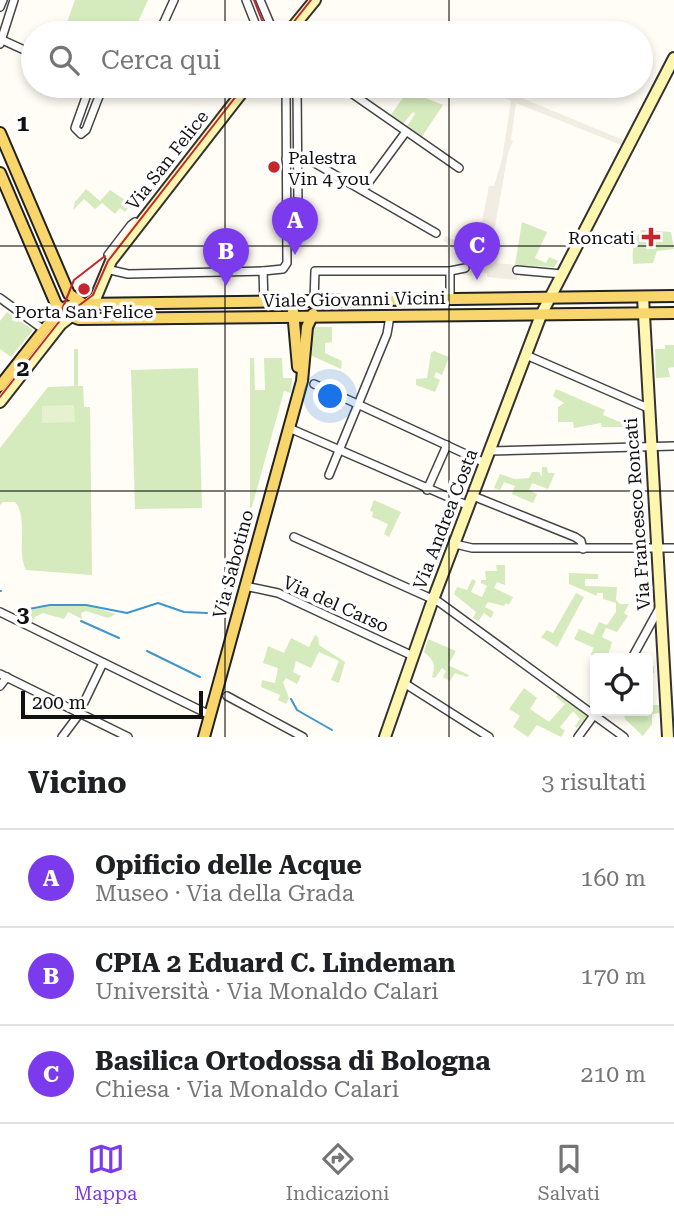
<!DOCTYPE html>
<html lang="it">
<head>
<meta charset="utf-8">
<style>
	body { margin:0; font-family:"Roboto Serif",serif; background:#f6f6f6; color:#202124 }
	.controls { position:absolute; right:21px; bottom:21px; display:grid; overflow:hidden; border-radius:7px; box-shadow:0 4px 10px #0003 }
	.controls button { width:63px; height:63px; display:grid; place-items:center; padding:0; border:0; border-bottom:2px solid #e0e0e0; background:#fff; color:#202124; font:35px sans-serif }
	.scale { position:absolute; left:21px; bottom:18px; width:182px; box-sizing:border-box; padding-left:7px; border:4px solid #111; border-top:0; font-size:19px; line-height:24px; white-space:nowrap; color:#111; -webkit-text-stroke:5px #fff; paint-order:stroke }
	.you { position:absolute; left:331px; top:397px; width:24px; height:24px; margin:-18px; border:5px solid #fff; border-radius:50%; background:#1a73e8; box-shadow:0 0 0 10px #1a73e833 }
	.badge { display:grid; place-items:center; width:46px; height:46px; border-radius:50%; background:#7c3aed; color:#fff; font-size:23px; font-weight:700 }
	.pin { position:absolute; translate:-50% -58px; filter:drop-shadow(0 2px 4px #0008) }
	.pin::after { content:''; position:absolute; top:37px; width:24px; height:21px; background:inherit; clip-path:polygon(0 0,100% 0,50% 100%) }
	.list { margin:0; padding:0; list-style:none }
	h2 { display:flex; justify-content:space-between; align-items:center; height:91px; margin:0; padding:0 28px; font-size:30px }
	h2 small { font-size:23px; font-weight:400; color:#757577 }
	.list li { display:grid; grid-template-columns:46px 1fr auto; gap:21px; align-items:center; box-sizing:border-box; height:98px; padding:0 28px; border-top:2px solid #e0e0e0 }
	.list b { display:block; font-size:26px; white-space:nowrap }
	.list p { margin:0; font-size:23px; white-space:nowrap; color:#757577 }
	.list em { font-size:23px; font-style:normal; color:#757577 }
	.icon { flex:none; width:38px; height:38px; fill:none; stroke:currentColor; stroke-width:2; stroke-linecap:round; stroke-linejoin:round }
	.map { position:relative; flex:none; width:674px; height:737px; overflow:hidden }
	.search { position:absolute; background:#fff; box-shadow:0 4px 10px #0003; left:21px; right:21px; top:21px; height:77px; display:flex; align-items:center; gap:18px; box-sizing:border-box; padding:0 24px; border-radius:38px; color:#757577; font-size:26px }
	.sheet { height:385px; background:#fff }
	nav { display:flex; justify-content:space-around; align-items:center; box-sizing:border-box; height:98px; border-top:2px solid #e0e0e0; background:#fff; font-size:19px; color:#757577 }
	nav a { display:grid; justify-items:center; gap:4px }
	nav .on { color:#7c3aed }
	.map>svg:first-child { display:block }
</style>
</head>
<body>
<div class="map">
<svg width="674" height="737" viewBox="0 0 674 737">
	<rect width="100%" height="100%" fill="#fffdf5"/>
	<g fill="#d5ebbd">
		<polygon points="75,0 148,0 133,33 63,33"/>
		<polygon points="408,91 443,105 421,138 406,128 415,114 413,112 402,125 390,116"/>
		<polygon points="86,189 100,201 110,190 131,204 125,212 120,208 115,214 102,203 95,209 84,199 73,210 75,202"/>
		<polygon points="522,222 547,232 535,258 546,263 549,257 558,261 554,267 515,265"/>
		<path d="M642 230 671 232 674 249 657 251 653 263 633 264C632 251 633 239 642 230Z"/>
		<polygon points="7,312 33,330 11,357 0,349 0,321"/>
		<polygon points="312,327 332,327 332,342 325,343 325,353 342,361 341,369 310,355"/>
		<polygon points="665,345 674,345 674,367 668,368 670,377 656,378 655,349 665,349"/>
		<path d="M74 349H78V386H83L84 407H90L92 575 26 570C16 551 29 518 15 502H3L0 505V448L48 387 74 386Z"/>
		<polygon points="434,351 449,357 442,375 436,372 434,377 440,380 435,392 416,385 416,379 427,378 431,353"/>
		<polygon points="250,358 254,358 255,390 265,390 264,358 282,358 283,378 292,378 291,393 284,391 250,514"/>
		<polygon points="198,368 202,508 135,509 131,370"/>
		<polygon points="556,389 605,410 603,415 625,424 623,427 602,427 601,423 574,428 573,422 558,422 558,407 564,403 553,396"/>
		<polygon points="542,467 547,467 548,473 555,473 548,489 532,483 529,490 537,494 533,503 512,494 515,486 504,482 500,490 494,488 500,474 515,479 529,478 532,472 539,472 542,477"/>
		<polygon points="374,500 401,512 389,537 384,534 388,524 372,517 373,512 370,511"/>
		<polygon points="496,565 505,565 505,585 497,582 494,588 513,597 509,605 506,603 504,606 488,602 485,607 494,612 491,618 484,613 478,621 473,618 476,612 454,594 457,587 467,590 472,579 476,581 471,592 482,597 487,586 481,583 481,580 486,580 485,571 497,571"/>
		<polygon points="569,573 598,574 598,579 585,579 585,586 617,587 616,600 620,604 629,604 624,613 628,616 617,632 606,628 602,637 612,642 607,658 595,658 595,661 591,654 594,648 574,639 579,629 593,635 599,622 607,625 616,612 616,603 603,599 603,593 597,593 597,596 569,584"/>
		<polygon points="576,593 584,597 557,647 541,637 547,630 553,633"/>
		<polygon points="51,606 90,606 116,614 108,618 86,611 81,613 82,619 68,612 64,619 43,613 35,617 32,623 17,615 22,611 20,607 29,610"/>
		<polygon points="315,635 318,637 319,645 345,662 339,683 331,680 339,661 319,652 311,668 296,661 293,672 301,676 297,684 286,678 283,682 289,698 286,704 278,700 280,695 261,687 262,680 275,683 278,668 263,663 268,646 284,653 291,638 309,647"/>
		<path d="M428 639 456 651 448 665 469 675 467 677 455 673 450 681 443 677 446 671 442 668 435 678 432 677C436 665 434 660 424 652Z"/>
		<polygon points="648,665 654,666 654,673 649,674 650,705 659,705 660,713 652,714 652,724 643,736 625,719 624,714 627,711 648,711"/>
		<polygon points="524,688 537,698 530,709 549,722 565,704 556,697 559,693 587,716 577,728 575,726 580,719 573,711 560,727 565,731 561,737 537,725 528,737 513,727 520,716 509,709"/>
	</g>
	<polygon fill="#e6f2cf" points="74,405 75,422 42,423 42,406"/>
	<polygon fill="#f1ede2" points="477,86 492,86 492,89 509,95 511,86 518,86 517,96 628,142 626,147 516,103 511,140 513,141 508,153 493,238 500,240 497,263 517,265 517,280 487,277 487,273 473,272 472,276 463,275 469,253 454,249 443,240 446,236 481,253 485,237 481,226 489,186 494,186 502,159 511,101"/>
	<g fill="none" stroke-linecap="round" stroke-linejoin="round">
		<g stroke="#3f96cf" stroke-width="2">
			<polyline points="0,591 1,591"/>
			<polyline points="21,606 29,609 50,605 86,605 127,613 158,603 184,612 207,613"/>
			<polyline points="81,621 119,638"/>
			<polyline points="147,651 200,677"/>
			<polyline points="291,699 297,710 332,730"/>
		</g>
		<g stroke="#444" stroke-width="10">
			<g id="street">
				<polyline points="246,0 259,33"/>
				<polyline points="260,0 274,33"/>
				<polyline points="0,7 3,0"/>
				<polyline points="159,33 174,0"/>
				<polyline points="0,39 33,54"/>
				<polyline points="0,44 14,0"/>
				<polyline points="90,86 75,128 81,134 86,130 103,86"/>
				<polyline points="341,86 459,168"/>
				<polyline points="286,159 311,161 436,233"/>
				<polyline points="363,190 405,133"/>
				<polyline points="286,215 298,209 297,86"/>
				<polygon points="135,222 112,253 108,255 131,225"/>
				<polyline points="106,269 128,274 263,271 264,302"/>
				<polyline points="517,270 562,274"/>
				<polyline points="263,271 283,269 287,263 286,86"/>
				<polyline points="450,271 450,299"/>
				<polyline points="0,298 44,330"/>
				<polyline points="314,301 315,271 450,271 465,268"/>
				<polyline points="526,355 648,408"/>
				<polyline points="314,384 485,463"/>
				<polyline points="289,428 469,506"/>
				<polyline points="490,451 674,446"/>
				<polyline points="329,475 387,334 390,316"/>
				<polyline points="427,490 447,445"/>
				<polyline points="473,496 575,537 581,541 583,549"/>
				<polyline points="294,537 439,602 624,737"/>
				<polyline points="455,544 472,548 674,548"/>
				<polyline points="245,586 278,593 413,656"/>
				<polyline points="0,612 210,715"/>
				<polyline points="632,658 660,607"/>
				<polyline points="0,674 128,737"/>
				<polyline points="404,683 489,737"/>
				<polyline points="0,686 7,677"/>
				<polyline points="227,696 303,737"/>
				<polyline points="62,737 77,717 103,663"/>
				<polyline points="578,737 597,711"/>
			</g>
		</g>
		<g stroke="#333" stroke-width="14">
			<g id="secondary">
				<polyline points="288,33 315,0"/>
				<polyline points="643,297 668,737"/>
				<polyline points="0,402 61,324 96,297 111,261 247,86"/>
				<polyline points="385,737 431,605 541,315 674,58"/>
			</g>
		</g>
		<g stroke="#222" stroke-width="14">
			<g id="primary">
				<polyline points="0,133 69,294 83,304"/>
				<polyline points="0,173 56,304 66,314 79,319 674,313"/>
				<polyline points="293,311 298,367"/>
				<polyline points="58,313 66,307 81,304 674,296"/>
				<polyline points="0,386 55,316 59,307"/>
				<polyline points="204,737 302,381 307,327 313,314"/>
			</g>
		</g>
		<use href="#street" stroke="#fff" stroke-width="7"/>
		<use href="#secondary" stroke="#fff6b0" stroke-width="10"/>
		<use href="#primary" stroke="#f9d66b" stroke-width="10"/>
		<g stroke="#c4262e" stroke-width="2">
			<polyline points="254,0 267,33"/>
			<polyline points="285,33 311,0"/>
			<polyline points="59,317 74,280 105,256"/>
			<polyline points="0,397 62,318 93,295 108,261 244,86"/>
		</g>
	</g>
	<path fill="none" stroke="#111" stroke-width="2" stroke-opacity="0.55" d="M225 0V33M449 0V33M225 86V737M449 86V737M0 246H674M0 491H674"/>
	<g fill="#c4262e" stroke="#fff" stroke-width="2.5">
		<circle cx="274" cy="167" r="7"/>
		<path d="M647.5 226.5h7v7h7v7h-7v7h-7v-7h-7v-7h7z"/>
		<circle cx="84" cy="289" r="7"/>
	</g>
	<g text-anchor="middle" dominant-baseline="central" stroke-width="7" stroke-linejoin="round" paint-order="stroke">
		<g font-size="18" fill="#111" stroke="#fff" text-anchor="start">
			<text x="288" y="157">Palestra<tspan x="288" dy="21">Vin 4 you</tspan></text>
			<text x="635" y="237" text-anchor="end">Roncati</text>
			<text x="84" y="311" text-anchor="middle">Porta San Felice</text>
		</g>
		<g font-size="18" fill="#111" stroke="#fff">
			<text transform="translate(167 160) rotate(-52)">Via San Felice</text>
			<text transform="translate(354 299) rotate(-1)">Viale Giovanni Vicini</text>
			<text transform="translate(637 514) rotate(-94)">Via Francesco Roncati</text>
			<text transform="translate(445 519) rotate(-69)">Via Andrea Costa</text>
			<text transform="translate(233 564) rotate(-75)">Via Sabotino</text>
			<text transform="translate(336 604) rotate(24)">Via del Carso</text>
		</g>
	</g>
	<g font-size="23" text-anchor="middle" font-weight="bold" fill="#111" stroke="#fff" stroke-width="7" stroke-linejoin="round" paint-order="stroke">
		<text x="23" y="131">1</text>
		<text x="23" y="376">2</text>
		<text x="23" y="622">3</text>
	</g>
</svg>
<div class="controls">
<button><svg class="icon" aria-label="locate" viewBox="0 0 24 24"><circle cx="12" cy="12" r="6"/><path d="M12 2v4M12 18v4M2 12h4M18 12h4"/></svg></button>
</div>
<div class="scale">200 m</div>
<div class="you"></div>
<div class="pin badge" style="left:295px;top:255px">A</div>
<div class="pin badge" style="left:226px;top:286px">B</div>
<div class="pin badge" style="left:477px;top:280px">C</div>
<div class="search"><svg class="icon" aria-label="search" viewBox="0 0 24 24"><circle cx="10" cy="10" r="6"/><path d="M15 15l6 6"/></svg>Cerca qui</div>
</div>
<section class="sheet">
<h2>Vicino<small>3 risultati</small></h2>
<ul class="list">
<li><span class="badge">A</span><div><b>Opificio delle Acque</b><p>Museo · Via della Grada</p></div><em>160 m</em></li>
<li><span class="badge">B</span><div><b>CPIA 2 Eduard C. Lindeman</b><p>Università · Via Monaldo Calari</p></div><em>170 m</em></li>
<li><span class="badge">C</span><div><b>Basilica Ortodossa di Bologna</b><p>Chiesa · Via Monaldo Calari</p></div><em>210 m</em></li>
</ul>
</section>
<nav>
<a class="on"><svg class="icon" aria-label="map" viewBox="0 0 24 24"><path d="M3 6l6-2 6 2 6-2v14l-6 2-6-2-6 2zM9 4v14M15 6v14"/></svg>Mappa</a>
<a><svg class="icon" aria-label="directions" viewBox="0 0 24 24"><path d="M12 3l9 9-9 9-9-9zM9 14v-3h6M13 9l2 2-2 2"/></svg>Indicazioni</a>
<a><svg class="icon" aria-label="saved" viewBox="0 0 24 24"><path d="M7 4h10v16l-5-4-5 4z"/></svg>Salvati</a>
</nav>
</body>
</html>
